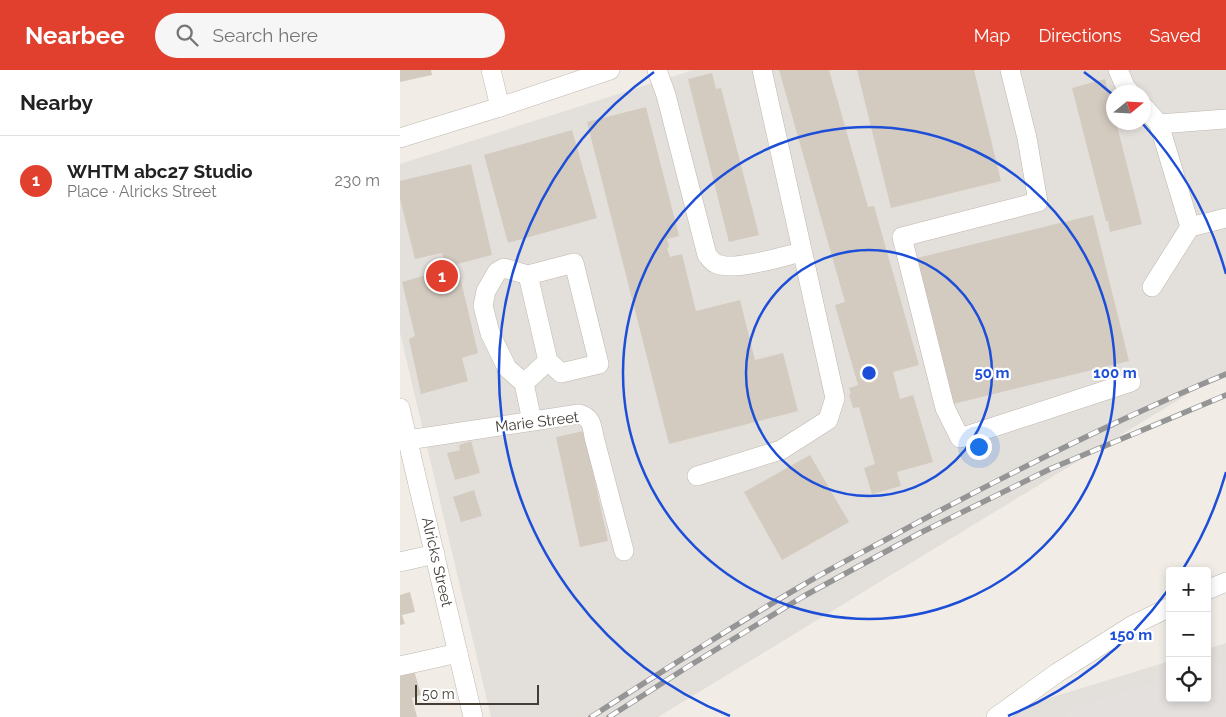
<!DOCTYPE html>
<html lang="en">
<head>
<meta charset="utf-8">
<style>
	body { margin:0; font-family:Raleway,sans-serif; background:#f6f6f6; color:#222 }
	.controls { position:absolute; right:15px; bottom:15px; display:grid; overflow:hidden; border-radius:5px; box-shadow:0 2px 8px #0003 }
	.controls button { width:45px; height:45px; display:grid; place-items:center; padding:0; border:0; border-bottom:1px solid #e0e0e0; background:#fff; color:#222; font:25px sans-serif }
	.compass { position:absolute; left:706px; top:15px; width:45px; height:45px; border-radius:50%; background:#fff; box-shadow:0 2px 8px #0003; rotate:72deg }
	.scale { position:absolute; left:15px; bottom:12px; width:124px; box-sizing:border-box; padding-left:5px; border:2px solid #433d36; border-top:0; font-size:14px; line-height:18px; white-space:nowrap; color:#433d36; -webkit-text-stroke:4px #fff; paint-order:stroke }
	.you { position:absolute; left:578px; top:376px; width:18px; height:18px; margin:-12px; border:4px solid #fff; border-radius:50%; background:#1a73e8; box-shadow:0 0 0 8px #1a73e833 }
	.badge { display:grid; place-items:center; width:32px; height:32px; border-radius:50%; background:#e1402e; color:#fff; font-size:16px; font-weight:700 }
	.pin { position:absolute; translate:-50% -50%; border:2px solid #fff; box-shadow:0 1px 5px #0006 }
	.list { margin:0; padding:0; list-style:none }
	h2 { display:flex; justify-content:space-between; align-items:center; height:65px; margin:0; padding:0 20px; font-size:21px }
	h2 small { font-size:16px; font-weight:400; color:#767676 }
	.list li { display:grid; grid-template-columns:32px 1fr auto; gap:15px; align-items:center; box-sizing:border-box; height:90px; padding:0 20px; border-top:1px solid #e0e0e0 }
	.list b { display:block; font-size:19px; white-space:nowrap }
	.list p { margin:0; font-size:16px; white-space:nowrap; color:#767676 }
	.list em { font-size:16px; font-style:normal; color:#767676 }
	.icon { flex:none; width:28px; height:28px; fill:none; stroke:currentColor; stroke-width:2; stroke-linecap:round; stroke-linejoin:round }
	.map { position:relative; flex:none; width:826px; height:647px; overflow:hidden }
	header { display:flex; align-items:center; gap:30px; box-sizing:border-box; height:70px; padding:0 25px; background:#e1402e; color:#fff }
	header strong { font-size:24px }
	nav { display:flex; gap:28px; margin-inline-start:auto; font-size:18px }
	.search { width:350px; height:45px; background:#f6f6f6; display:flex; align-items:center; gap:12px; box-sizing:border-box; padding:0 18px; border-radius:28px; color:#767676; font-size:19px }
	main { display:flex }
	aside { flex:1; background:#fff }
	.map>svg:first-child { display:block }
</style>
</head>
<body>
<header>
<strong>Nearbee</strong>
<div class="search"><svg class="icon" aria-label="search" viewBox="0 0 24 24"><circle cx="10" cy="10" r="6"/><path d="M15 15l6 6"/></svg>Search here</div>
<nav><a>Map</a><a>Directions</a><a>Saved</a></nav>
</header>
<main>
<aside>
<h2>Nearby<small></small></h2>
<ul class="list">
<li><span class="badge">1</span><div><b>WHTM abc27 Studio</b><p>Place · Alricks Street</p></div><em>230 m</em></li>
</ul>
</aside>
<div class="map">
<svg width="826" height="647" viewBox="0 0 826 647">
	<rect width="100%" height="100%" fill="#f1ede6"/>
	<g fill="#e3dfdb" fill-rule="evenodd">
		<path d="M293 0H826V301L258 647H91L0 263V94ZM714 22H744V52H714Z"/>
		<polygon points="826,573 826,647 587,647 770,591 770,628 807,628 807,579"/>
	</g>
	<polygon fill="#e3e0de" points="826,592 826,647 668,647 666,639 770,608 770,628 807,628 807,597"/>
	<g fill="#d4cbc0">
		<polygon points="0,0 31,0 32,5 0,12"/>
		<polygon points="379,0 429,0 468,137 474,136 519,295 493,302 500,329 513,325 533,392 497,402 501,416 472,424 464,398 475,394 459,337 453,338 449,325 451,324 449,318 458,315 435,235 445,232"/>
		<polygon points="457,0 574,0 601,111 491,138"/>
		<polygon points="312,3 316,19 321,18 359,165 329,172 288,9"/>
		<polygon points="705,9 714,42 714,52 716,52 742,154 710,162 708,151 706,151 672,18"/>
		<polygon points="246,37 279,166 267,169 269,177 267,178 270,187 282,184 296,241 340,230 355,290 383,283 398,341 269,374 187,52"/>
		<polygon points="172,60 197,148 108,173 84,85"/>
		<polygon points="71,94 92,185 57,194 78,283 62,288 68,311 21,324 9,269 15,266 2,212 47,199 42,183 15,189 0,129 0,111"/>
		<polygon points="693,145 729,291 553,334 517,188"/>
		<polygon points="184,361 208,471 180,477 156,367"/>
		<polygon points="71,371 80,403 55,410 47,383 60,380 59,375"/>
		<polygon points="410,385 449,452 382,490 344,422"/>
		<polygon points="74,420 82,446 61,452 53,427"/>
		<polygon points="10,522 15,542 2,545 5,554 0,555 0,525"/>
		<polygon points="14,600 21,625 12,628 17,647 0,647 0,604"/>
	</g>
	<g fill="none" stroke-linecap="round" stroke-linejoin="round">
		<g stroke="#beb7ad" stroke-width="20">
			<g id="minor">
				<polyline points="91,0 100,37"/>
				<path d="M257 0 266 25 307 185C309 187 312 192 315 193 332 203 383 186 402 182"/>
				<polyline points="610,0 627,68 638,132 502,167 545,338 560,368 731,312"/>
				<polyline points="718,0 726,18 730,22"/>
				<polyline points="744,37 759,54"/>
				<polyline points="826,49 759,54 790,157 826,148"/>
				<polyline points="0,68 100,37 210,0"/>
				<polygon points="174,193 199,294 161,303 148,291 128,205"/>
				<polyline points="752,217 790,157"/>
				<polyline points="124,313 107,298 90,263 83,236 86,221 97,202 104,198 128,205"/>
				<polyline points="0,338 73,647"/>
				<polyline points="132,351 124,313 148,291"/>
				<path d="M8 370 179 344C191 347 192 355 194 367L224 481"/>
				<polyline points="297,406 381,380 428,350 435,328 362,0"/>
				<polyline points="0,492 35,484"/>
				<polyline points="807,520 826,512"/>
				<polyline points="0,596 58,583"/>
				<polyline points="596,647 657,603 733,555 770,537"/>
			</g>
		</g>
		<use href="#minor" stroke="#fff" stroke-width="19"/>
		<g stroke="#959595" stroke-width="5.5">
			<g id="rail">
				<path d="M191 647C261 602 331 557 403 515 431 498 461 483 489 468 599 408 711 352 826 304"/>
				<polyline points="209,647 289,596 404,526 520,463 650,399 826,325"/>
			</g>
		</g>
		<use href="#rail" stroke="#fff" stroke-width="4" stroke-dasharray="11" stroke-linecap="butt"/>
	</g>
	<g fill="none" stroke="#1d4ed8" stroke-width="2.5">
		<circle cx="469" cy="303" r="123"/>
		<circle cx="469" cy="303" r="246"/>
		<path d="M826 402A370 370 0 0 1 783 499M768 520A370 370 0 0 1 608 646M330 646A370 370 0 0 1 254 2M684 2A370 370 0 0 1 712 24M742 53A370 370 0 0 1 826 204"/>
	</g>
	<g text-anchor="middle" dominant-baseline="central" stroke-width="4.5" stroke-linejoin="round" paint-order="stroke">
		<g font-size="15" fill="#433d36" stroke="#fff">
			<text transform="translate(137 352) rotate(-7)">Marie Street</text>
			<text transform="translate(37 492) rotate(77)">Alricks Street</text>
		</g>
	</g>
	<circle cx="469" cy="303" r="8" fill="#1d4ed8" stroke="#fff" stroke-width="2.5"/>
	<g font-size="15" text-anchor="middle" font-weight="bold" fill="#1d4ed8" stroke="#fff" stroke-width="4.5" stroke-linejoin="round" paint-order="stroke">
		<text x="592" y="308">50 m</text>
		<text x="715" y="308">100 m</text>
		<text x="731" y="570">150 m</text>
	</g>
</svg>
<div class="controls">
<button>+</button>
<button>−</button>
<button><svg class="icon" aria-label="locate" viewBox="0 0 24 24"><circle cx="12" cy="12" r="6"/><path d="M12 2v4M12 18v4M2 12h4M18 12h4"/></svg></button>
</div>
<svg class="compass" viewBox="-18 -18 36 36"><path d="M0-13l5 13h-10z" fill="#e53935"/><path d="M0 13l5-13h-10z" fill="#767676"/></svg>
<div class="scale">50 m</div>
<div class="you"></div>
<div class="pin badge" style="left:42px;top:206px">1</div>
</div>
</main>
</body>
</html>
